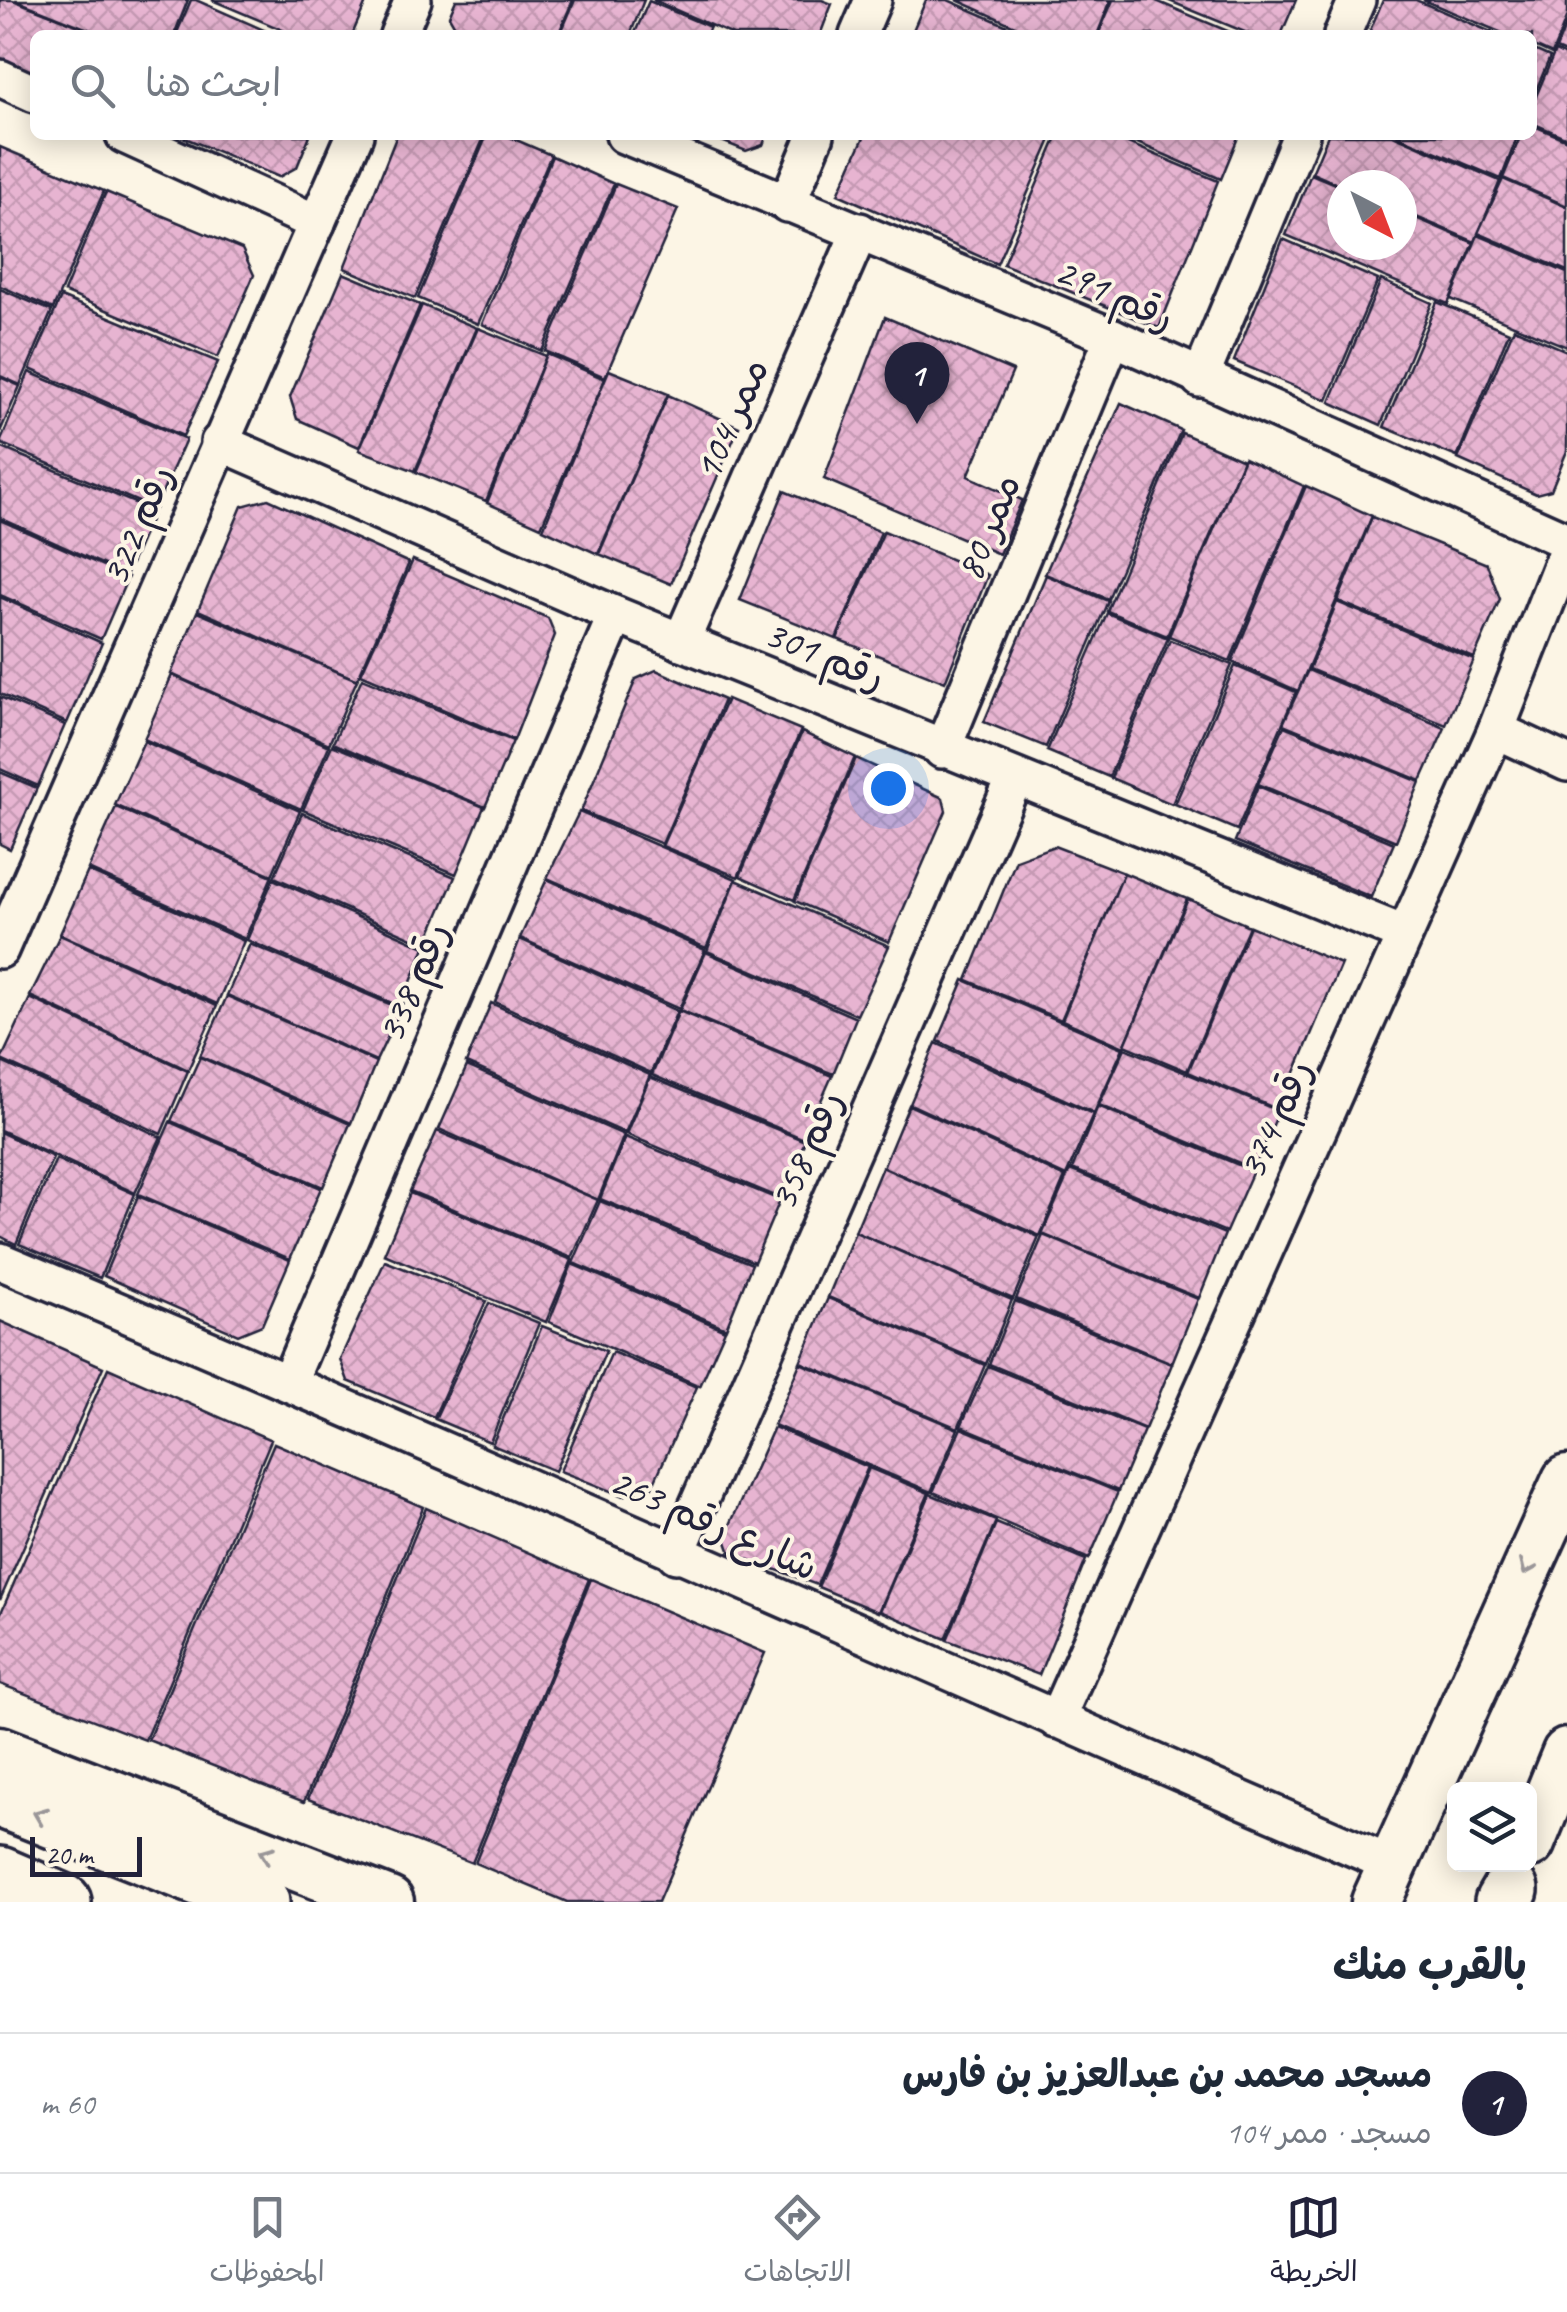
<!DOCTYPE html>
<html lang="ar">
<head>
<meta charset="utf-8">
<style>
	body { margin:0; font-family:Caveat,"Playpen Sans Arabic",sans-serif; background:#f2f2f3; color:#1f2937; direction:rtl }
	.controls { position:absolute; right:30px; bottom:30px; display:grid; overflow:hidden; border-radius:15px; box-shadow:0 5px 25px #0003 }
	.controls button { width:90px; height:90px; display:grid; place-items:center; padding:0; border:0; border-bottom:2px solid #e0e1e3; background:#fff; color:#1f2937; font:50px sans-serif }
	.compass { position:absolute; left:1327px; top:170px; width:90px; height:90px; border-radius:50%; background:#fff; box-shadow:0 5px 25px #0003; rotate:138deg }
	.scale { position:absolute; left:30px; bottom:25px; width:112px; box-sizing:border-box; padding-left:10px; border:5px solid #22223b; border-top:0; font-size:28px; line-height:35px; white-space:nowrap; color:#22223b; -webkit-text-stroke:8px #fcf5e5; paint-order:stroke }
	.you { position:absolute; left:888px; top:788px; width:35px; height:35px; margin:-25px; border:8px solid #fff; border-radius:50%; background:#1a73e8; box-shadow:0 0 0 15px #1a73e833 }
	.badge { display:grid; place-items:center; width:65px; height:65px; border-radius:50%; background:#22223b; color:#fff; font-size:32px; font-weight:700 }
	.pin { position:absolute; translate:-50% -82px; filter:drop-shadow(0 2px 5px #0008) }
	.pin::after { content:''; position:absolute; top:52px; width:35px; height:30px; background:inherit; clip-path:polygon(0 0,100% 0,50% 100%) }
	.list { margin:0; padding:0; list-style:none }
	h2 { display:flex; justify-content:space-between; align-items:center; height:130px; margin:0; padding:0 40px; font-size:42px }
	h2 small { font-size:32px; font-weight:400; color:#747a83 }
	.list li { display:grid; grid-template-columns:65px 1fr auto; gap:30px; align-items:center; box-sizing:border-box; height:140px; padding:0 40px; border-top:2px solid #e0e1e3 }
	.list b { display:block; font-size:38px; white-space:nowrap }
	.list p { margin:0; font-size:32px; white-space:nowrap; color:#747a83 }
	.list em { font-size:32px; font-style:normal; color:#747a83 }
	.icon { flex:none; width:55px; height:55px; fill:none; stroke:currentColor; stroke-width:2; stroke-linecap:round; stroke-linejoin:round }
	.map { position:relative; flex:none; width:1567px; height:1902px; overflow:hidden; direction:ltr }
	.search { position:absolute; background:#fff; box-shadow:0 5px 25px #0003; left:30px; right:30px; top:30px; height:110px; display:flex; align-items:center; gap:25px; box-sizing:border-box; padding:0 35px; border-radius:15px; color:#747a83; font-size:38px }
	.sheet { height:270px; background:#fff }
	nav { display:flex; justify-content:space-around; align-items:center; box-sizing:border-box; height:140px; border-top:2px solid #e0e1e3; background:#fff; font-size:28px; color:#747a83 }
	nav a { display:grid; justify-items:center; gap:5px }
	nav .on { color:#22223b }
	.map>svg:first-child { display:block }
</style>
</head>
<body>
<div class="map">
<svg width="1567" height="1902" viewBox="0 0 1567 1902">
	<defs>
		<pattern id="building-cross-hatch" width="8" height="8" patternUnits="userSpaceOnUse" patternTransform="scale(2.5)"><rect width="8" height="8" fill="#e7b4d1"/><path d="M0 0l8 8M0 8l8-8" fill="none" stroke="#c69ab4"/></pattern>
	</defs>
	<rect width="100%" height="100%" fill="#fcf5e5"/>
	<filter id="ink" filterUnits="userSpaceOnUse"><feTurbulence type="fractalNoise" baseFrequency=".01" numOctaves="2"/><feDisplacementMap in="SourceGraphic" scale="20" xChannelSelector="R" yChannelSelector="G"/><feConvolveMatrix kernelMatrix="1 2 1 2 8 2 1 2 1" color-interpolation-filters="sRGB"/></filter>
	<g filter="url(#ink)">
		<g fill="url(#building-cross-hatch)" stroke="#22223b" stroke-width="2.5">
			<polygon points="0,0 13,0 102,35 35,35 35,77 5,64 0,57"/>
			<polygon points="15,0 188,0 174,35 103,35"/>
			<polygon points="191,0 196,0 275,35 176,35"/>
			<polygon points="212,0 367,0 352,35 294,35"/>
			<polygon points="456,0 573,0 558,35 460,35 449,16"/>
			<polygon points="575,0 644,0 630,35 560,35"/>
			<polygon points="653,0 822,0 832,4 820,35 733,35"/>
			<polygon points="926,0 948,0 1028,35 911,35"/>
			<polygon points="957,0 1111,0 1097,35 1035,35"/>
			<polygon points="1113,0 1154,0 1237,35 1098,35"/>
			<polygon points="1167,0 1296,0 1281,35 1252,35"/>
			<polygon points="1383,0 1416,0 1498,35 1368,35"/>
			<polygon points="1423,0 1567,0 1567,16 1552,54 1532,45 1532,35 1507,35"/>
			<polygon points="649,1 710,27 706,35 634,35"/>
			<polygon points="1567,22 1567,54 1556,49"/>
			<polygon points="1532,49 1550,57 1532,100"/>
			<polygon points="1555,51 1567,57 1567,138 1532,123 1532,106"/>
			<polygon points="1532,125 1567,140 1567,206 1503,178 1521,135 1532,135"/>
			<polygon points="178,135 310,135 297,167 279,177"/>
			<polygon points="397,135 485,135 415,298 344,268"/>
			<polygon points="487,135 505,135 551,155 478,324 418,298"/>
			<polygon points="707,135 767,135 763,145 746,151"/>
			<polygon points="865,135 1053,135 997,264 838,194"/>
			<polygon points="1058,135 1109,135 1218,181 1159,328 1003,264"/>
			<polygon points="1119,135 1239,135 1221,179"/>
			<polygon points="1328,135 1393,135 1500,181 1475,242 1402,211 1402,185 1342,186 1312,173"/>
			<polygon points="1396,135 1518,135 1501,179"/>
			<polygon points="0,147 104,191 53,309 0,286"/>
			<polygon points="552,156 614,184 542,351 482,324"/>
			<polygon points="1311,174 1342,187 1342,245 1402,245 1402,212 1474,243 1448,304 1286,235"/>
			<polygon points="1503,179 1567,207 1567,271 1478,233"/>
			<polygon points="616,184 678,209 605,377 545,351"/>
			<polygon points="106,192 242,249 254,275 218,357 64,292"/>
			<polygon points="1478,235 1567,273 1567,347 1451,299"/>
			<polygon points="1283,239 1378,280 1327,400 1234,361"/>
			<polygon points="343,273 420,305 359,447 297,419 290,397"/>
			<polygon points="1381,280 1432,303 1381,425 1330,402"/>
			<polygon points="0,289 52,311 20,385 0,376"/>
			<polygon points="61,297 218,362 183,436 30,369"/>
			<polygon points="1437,302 1509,332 1457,457 1384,427"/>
			<polygon points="422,305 477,328 415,471 359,450"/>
			<polygon points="885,317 1013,371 968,476 1022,500 999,554 824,479"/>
			<polygon points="478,328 546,356 486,501 416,472"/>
			<polygon points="1514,328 1567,351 1567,451 1551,490 1536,494 1458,459"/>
			<polygon points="547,354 605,379 541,527 487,503"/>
			<polygon points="609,370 668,394 598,554 543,529"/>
			<polygon points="29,372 186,439 155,509 0,443"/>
			<polygon points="0,377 20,386 0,432"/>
			<polygon points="668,395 739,427 671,584 599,554"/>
			<polygon points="1121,403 1181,430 1108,599 1045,574"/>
			<polygon points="1182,433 1243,460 1167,636 1107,611"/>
			<polygon points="0,447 154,511 126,575 0,518"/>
			<polygon points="1244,458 1304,486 1230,661 1169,636"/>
			<polygon points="1306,486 1372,516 1298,691 1232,662"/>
			<polygon points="784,491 881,532 836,639 740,600"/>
			<polygon points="268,499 409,563 357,680 198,610 242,506"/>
			<polygon points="1372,517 1487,564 1500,599 1474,658 1338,601"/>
			<polygon points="0,520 128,577 101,639 0,595"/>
			<polygon points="884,531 988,575 945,682 837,639"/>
			<polygon points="413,560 548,618 555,635 514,740 361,674"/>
			<polygon points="1046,575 1108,601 1046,747 984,722"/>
			<polygon points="0,597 102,643 67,723 0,694"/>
			<polygon points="1337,602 1474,660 1446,725 1309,669"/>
			<polygon points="197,612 357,680 329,744 171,674"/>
			<polygon points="1107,613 1168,638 1109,777 1047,751"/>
			<polygon points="1170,640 1232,665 1172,804 1111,778"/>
			<polygon points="1235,666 1296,692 1237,830 1175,804"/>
			<polygon points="656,670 724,700 662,844 581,811 636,679"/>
			<polygon points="1308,670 1445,728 1421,781 1283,724"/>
			<polygon points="172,675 329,746 301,809 144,739"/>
			<polygon points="362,678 513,741 485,807 333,743"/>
			<polygon points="0,697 65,725 38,786 0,769"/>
			<polygon points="727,699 801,730 738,877 662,846"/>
			<polygon points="1284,726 1420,782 1396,841 1258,784"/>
			<polygon points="802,732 855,757 794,900 740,876"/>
			<polygon points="144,741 300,811 272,875 115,805"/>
			<polygon points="332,745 484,807 456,874 303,810"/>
			<polygon points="856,758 943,798 946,811 889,942 795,901"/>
			<polygon points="0,772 37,788 10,849 0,844"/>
			<polygon points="1258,786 1394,843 1371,897 1235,841"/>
			<polygon points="116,807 272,876 245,939 88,869"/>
			<polygon points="579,812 736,879 706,948 547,878"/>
			<polygon points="302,813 455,877 426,944 274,877"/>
			<polygon points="1054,846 1124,873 1061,1020 967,980 1016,860"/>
			<polygon points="88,871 244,941 217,1004 60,934"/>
			<polygon points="1124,873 1187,899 1124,1047 1062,1020"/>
			<polygon points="273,879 425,947 401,1007 247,940"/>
			<polygon points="547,879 705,950 679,1009 520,938"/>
			<polygon points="736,880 889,946 857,1015 707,951"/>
			<polygon points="1188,899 1249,926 1187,1071 1125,1045"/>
			<polygon points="1250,926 1341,964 1279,1110 1188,1072"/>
			<polygon points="60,935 217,1006 188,1070 30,996"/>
			<polygon points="520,939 677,1011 651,1073 495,1002"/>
			<polygon points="250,944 401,1009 376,1061 227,995"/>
			<polygon points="706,952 856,1018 833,1074 680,1010"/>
			<polygon points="964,980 1123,1048 1094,1113 938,1041"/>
			<polygon points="227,996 376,1062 351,1123 200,1056"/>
			<polygon points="30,998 188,1071 161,1134 1,1060"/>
			<polygon points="491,1003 650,1075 625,1133 466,1063"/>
			<polygon points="679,1011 832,1076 804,1139 652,1075"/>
			<polygon points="936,1043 1093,1114 1066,1176 910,1104"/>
			<polygon points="1125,1048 1279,1111 1254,1169 1099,1105"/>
			<polygon points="200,1057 350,1124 323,1187 171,1121"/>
			<polygon points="2,1062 161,1137 135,1193 0,1130"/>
			<polygon points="467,1066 624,1135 598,1200 439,1129"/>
			<polygon points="650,1077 805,1141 780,1198 626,1134"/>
			<polygon points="909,1105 1065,1177 1040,1236 883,1167"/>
			<polygon points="1098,1106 1253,1171 1226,1232 1072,1169"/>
			<polygon points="170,1122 321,1188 290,1259 138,1194"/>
			<polygon points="437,1131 598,1200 572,1258 410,1191"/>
			<polygon points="0,1132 53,1157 16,1244 0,1236"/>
			<polygon points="625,1137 780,1200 754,1262 600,1199"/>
			<polygon points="56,1159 135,1194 100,1278 19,1244"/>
			<polygon points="882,1167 1039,1237 1013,1299 855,1232"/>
			<polygon points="1070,1170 1225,1234 1199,1298 1042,1234"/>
			<polygon points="410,1193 572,1260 546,1322 384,1254"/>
			<polygon points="138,1196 290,1260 262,1325 238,1335 104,1276"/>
			<polygon points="600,1201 752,1264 726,1328 573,1263"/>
			<polygon points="855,1232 1012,1300 986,1364 828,1297"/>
			<polygon points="1043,1235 1198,1299 1172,1363 1016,1299"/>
			<polygon points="385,1261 486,1301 434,1417 348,1381 340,1359"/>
			<polygon points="572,1264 725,1330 700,1386 549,1322"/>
			<polygon points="828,1298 985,1365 958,1428 800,1362"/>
			<polygon points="1015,1301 1172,1364 1145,1429 989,1364"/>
			<polygon points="489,1303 539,1323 490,1442 435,1419"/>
			<polygon points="0,1321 103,1367 0,1600"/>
			<polygon points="542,1326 606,1351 555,1471 492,1445"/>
			<polygon points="612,1352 697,1387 652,1487 623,1496 560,1471"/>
			<polygon points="800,1363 958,1429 931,1492 774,1425"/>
			<polygon points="988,1366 1144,1430 1118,1491 961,1426"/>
			<polygon points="108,1368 271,1440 145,1740 0,1684 0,1615"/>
			<polygon points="774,1427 868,1467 817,1585 731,1553 725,1536"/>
			<polygon points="961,1428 1118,1492 1089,1559 933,1492"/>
			<polygon points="274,1443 423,1507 304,1802 148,1740"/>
			<polygon points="869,1468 929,1493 878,1612 818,1587"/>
			<polygon points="930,1494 996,1521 946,1639 880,1611"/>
			<polygon points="426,1508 589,1579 472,1863 308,1799"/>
			<polygon points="996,1523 1086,1560 1039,1675 947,1640"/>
			<polygon points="591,1579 765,1653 658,1902 567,1902 475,1863"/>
		</g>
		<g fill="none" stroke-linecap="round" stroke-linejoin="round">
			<g stroke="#22223b" stroke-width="42">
				<g id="minor">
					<polyline points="398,35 413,0"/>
					<polyline points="858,35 873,0"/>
					<polyline points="1342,35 1357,0"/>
					<polyline points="0,78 35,94"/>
					<polyline points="124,135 317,223"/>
					<polyline points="624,135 1113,337 1567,541"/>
					<polyline points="787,204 816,135"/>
					<polyline points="1200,379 1301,135"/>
					<polyline points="219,442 616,615 1404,934"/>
					<polyline points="681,642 860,231"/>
					<polyline points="1496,730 1567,763"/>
					<polyline points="942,750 1113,337"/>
					<polyline points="0,950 355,135"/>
					<path d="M0 1261C467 1456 928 1665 1393 1865"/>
					<polyline points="289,1381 616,615"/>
					<polyline points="676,1555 1014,780"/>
					<polyline points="1056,1720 1496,730 1567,550"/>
				</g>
			</g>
			<g stroke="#22223b" stroke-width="55">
				<g id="secondary">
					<polyline points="0,1751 389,1902"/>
					<polyline points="1530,1843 1567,1753"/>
					<polyline points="1376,1902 1567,1480"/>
				</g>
			</g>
			<g stroke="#22223b" stroke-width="62">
				<g id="primary">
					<polyline points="0,1799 261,1902"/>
					<polyline points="0,1875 63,1902"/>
					<polyline points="1503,1902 1510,1890"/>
				</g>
			</g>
			<use href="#minor" stroke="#fcf5e5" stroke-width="35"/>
			<use href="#secondary" stroke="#fcf5e5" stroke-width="48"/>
			<use href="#primary" stroke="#fcf5e5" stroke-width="55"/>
		</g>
		<defs><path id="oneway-chevron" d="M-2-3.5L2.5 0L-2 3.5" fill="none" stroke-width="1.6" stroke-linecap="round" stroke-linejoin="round" transform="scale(2.5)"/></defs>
		<g stroke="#9a9698">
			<use href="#oneway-chevron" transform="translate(1527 1568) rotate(114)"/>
			<use href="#oneway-chevron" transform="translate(40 1815) rotate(-158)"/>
			<use href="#oneway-chevron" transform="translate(266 1854) rotate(-159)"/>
		</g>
	</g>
	<g text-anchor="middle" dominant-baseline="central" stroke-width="8" stroke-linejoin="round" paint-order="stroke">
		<g font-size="40" fill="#22223b" stroke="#fcf5e5">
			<text transform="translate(1115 294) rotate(24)">رقم 291</text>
			<text transform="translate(731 419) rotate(-66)">ممر 104</text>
			<text transform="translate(137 525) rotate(-67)">رقم 322</text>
			<text transform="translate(988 527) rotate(-68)">ممر 80</text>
			<text transform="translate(825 655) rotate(22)">رقم 301</text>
			<text transform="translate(413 982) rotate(-67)">رقم 338</text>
			<text transform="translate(1275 1119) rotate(-66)">رقم 374</text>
			<text transform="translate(806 1150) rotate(-66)">رقم 358</text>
			<text transform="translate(714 1524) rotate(24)">شارع رقم 263</text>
		</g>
	</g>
</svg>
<div class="controls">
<button><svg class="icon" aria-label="layers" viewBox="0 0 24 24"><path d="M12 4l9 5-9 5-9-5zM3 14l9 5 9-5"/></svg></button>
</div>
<svg class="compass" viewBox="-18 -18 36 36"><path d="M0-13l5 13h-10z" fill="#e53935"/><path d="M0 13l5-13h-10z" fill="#747a83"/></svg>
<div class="scale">20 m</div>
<div class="you"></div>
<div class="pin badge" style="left:917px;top:424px">1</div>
<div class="search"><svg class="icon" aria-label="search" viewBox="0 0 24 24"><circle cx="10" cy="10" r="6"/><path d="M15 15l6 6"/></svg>ابحث هنا</div>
</div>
<section class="sheet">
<h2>بالقرب منك<small></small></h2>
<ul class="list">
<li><span class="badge">1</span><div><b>مسجد محمد بن عبدالعزيز بن فارس</b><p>مسجد · ممر 104</p></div><em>60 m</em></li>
</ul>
</section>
<nav>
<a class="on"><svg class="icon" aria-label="map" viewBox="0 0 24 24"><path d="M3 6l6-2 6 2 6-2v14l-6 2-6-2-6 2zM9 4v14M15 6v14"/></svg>الخريطة</a>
<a><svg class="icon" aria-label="directions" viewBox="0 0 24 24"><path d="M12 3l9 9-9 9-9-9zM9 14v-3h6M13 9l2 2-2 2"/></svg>الاتجاهات</a>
<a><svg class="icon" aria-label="saved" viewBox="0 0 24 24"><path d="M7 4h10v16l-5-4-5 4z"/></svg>المحفوظات</a>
</nav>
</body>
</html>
